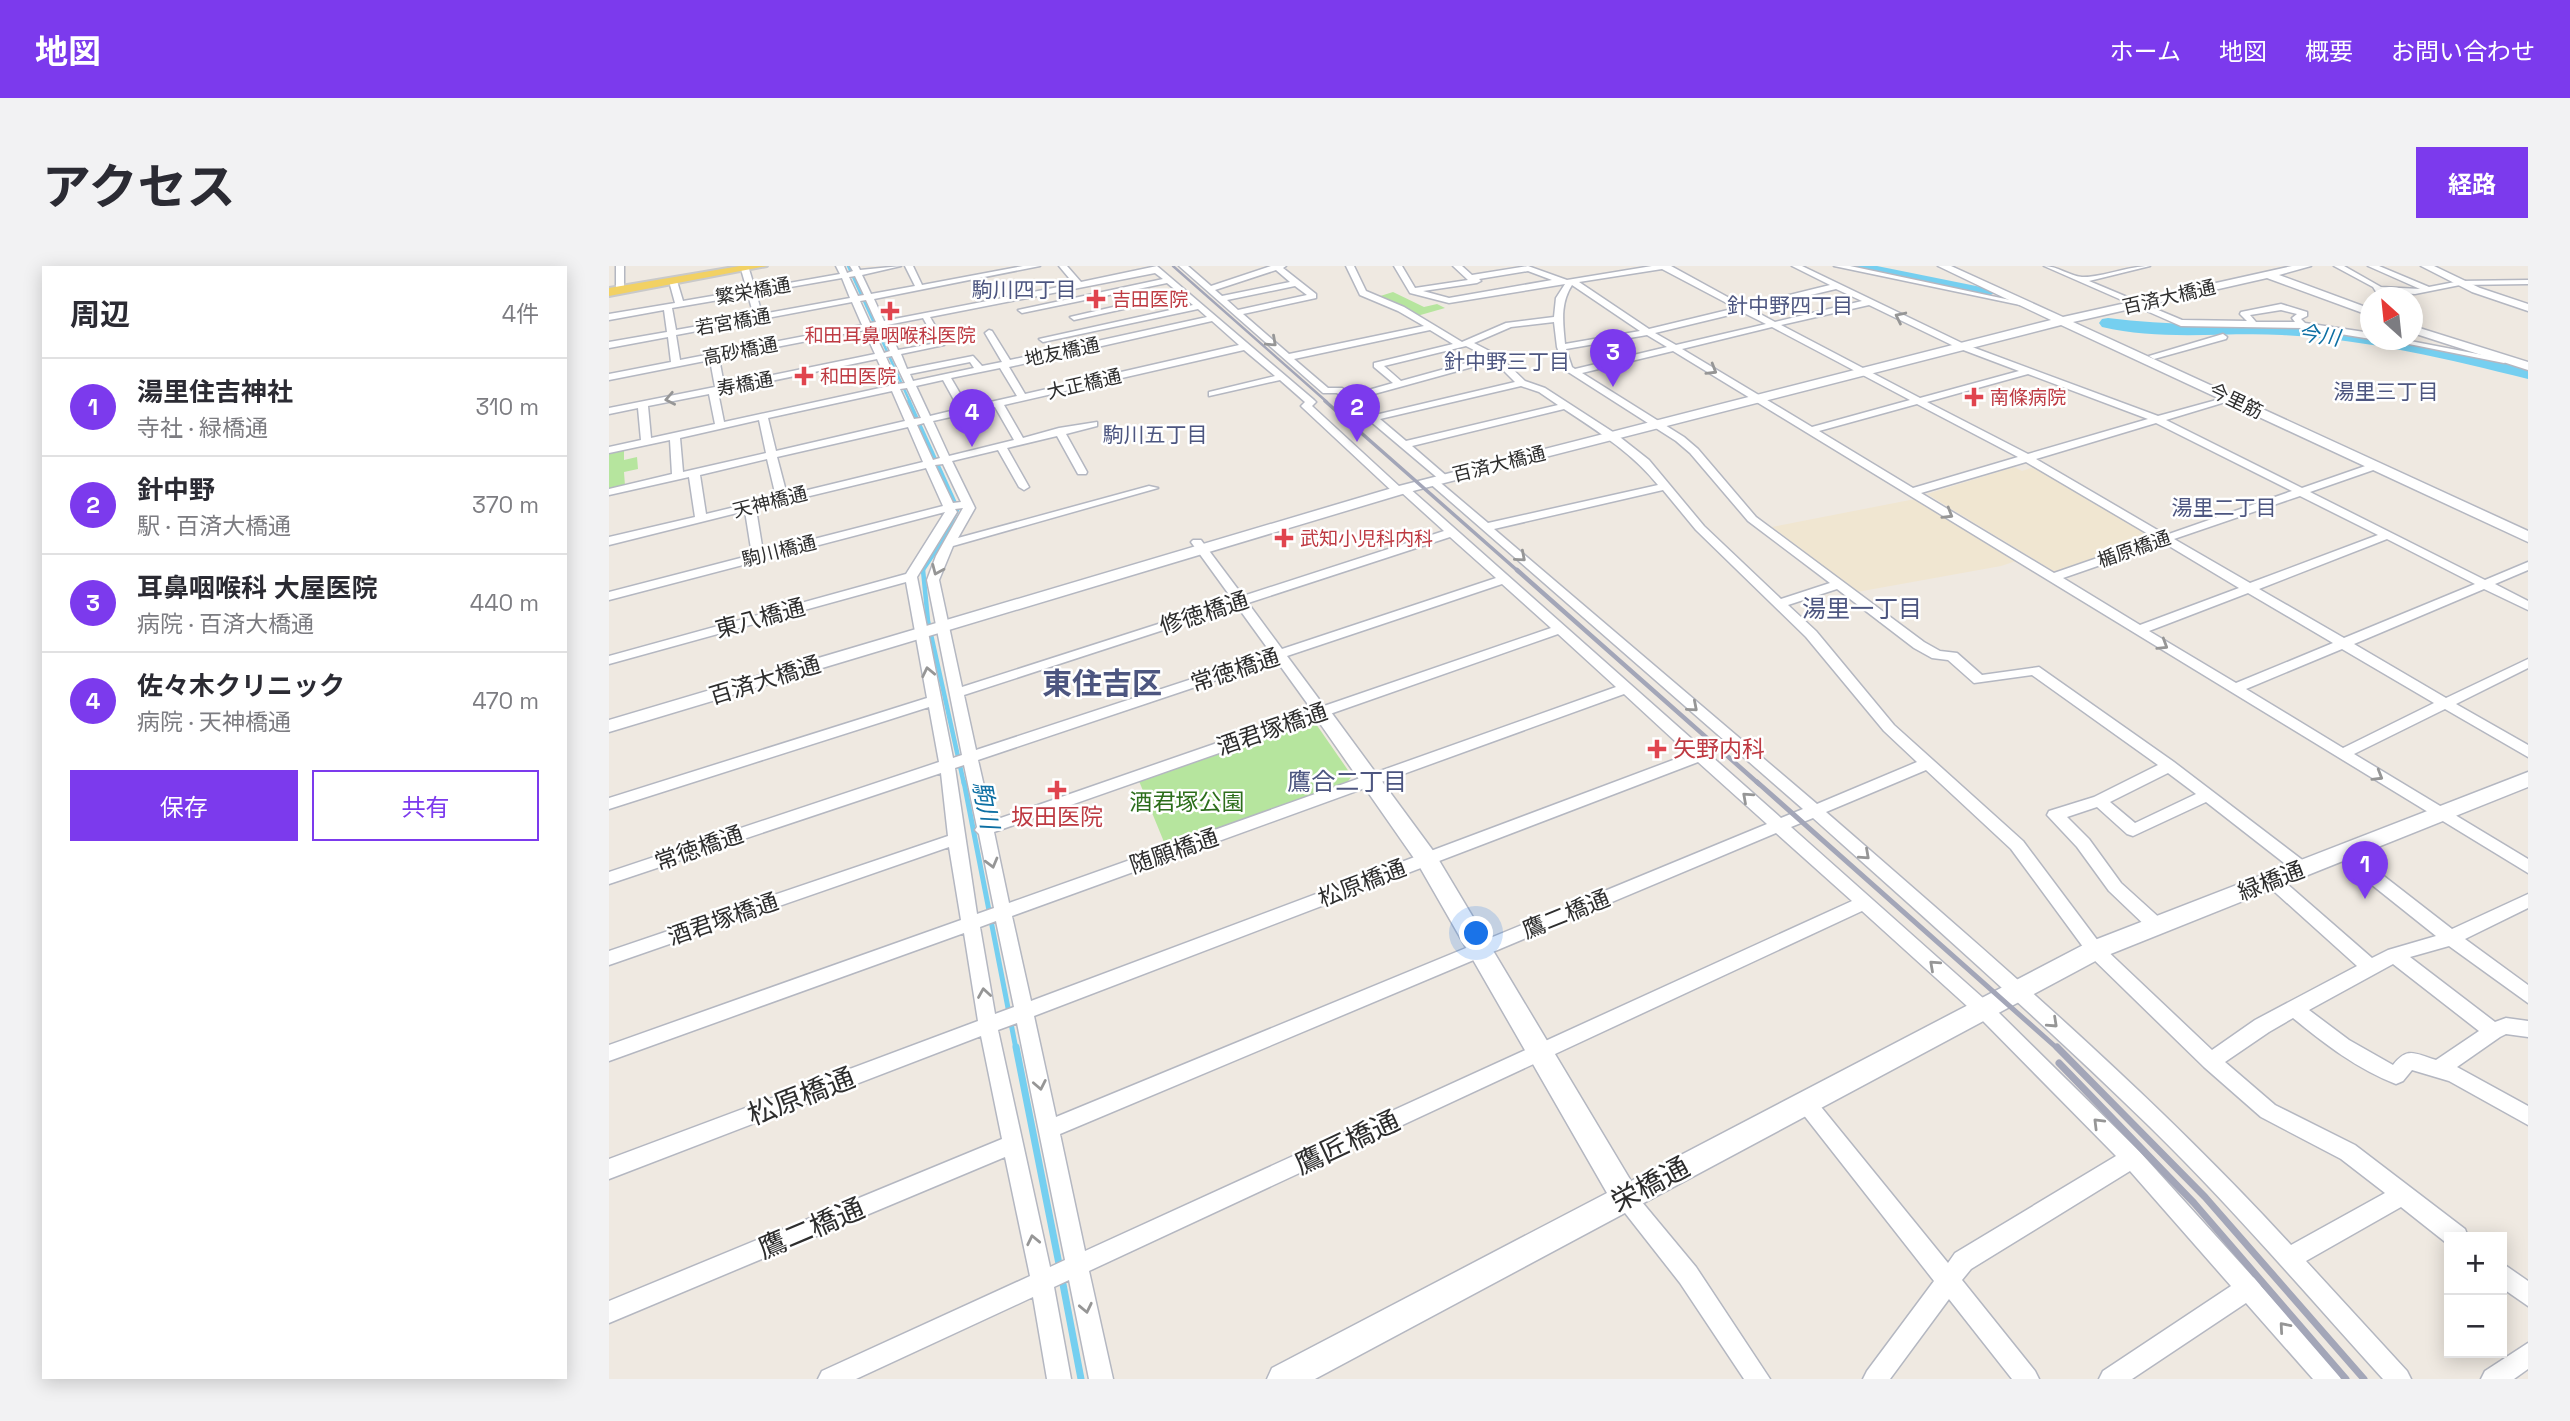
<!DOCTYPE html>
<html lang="ja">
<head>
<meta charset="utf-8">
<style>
	body { margin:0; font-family:"Space Grotesk","Noto Sans JP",sans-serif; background:#f2f2f3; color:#2b2b33 }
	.controls { position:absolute; right:21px; bottom:21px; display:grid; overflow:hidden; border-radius:0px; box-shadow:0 4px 18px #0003 }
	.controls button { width:63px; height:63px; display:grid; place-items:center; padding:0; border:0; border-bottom:2px solid #e1e1e2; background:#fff; color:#2b2b33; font:35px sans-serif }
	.compass { position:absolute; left:1751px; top:21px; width:63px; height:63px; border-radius:50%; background:#fff; box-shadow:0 4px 18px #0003; rotate:333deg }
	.you { position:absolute; left:868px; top:668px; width:24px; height:24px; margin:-18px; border:5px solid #fff; border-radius:50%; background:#1a73e8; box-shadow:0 0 0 10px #1a73e833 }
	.badge { display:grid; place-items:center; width:46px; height:46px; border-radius:50%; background:#7c3aed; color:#fff; font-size:23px; font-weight:700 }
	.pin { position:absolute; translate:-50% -58px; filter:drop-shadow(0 2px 4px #0008) }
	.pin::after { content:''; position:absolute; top:37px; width:24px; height:21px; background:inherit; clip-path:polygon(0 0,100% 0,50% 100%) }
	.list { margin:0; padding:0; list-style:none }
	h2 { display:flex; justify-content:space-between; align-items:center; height:91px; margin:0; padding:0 28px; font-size:30px }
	h2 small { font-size:23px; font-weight:400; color:#7c7c81 }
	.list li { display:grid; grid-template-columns:46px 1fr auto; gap:21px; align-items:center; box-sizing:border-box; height:98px; padding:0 28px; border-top:2px solid #e1e1e2 }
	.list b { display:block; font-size:26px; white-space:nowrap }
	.list p { margin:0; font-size:23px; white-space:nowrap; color:#7c7c81 }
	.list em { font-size:23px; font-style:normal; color:#7c7c81 }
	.actions { display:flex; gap:14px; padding:21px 28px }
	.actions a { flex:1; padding:16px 0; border:2px solid #7c3aed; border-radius:0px; text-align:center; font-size:24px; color:#7c3aed }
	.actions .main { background:#7c3aed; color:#fff }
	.map { position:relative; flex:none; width:1919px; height:1113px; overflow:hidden; border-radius:0px }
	header { display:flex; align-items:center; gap:42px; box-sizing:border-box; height:98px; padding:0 35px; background:#7c3aed; color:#fff }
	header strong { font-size:33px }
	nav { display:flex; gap:38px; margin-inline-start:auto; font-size:24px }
	.intro { display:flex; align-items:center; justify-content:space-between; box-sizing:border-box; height:168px; padding:0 42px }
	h1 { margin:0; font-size:49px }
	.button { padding:18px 32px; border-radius:0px; background:#7c3aed; color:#fff; font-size:24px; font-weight:700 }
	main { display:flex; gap:42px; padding:0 42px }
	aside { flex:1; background:#fff; border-radius:0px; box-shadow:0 4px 18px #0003 }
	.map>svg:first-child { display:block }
</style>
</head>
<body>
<header>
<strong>地図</strong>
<nav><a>ホーム</a><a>地図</a><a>概要</a><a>お問い合わせ</a></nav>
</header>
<div class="intro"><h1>アクセス</h1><a class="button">経路</a></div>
<main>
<aside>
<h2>周辺<small>4件</small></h2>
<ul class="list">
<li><span class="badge">1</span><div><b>湯里住吉神社</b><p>寺社 · 緑橋通</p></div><em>310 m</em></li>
<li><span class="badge">2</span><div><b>針中野</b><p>駅 · 百済大橋通</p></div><em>370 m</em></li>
<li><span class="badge">3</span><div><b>耳鼻咽喉科 大屋医院</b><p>病院 · 百済大橋通</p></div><em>440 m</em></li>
<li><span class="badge">4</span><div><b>佐々木クリニック</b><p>病院 · 天神橋通</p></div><em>470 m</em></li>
</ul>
<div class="actions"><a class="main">保存</a><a>共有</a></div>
</aside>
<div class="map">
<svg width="1919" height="1113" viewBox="0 0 1919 1113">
	<rect width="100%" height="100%" fill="#efe9e1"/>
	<g fill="#f0e6d1">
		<polygon points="1405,201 1413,205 1425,201 1543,270 1543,274 1446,306 1318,228"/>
		<polygon points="1306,233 1407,295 1392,300 1248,326 1163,261"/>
	</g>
	<g fill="#b6e59e">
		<polygon points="784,26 815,41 828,38 836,42 808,50 765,32"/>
		<polygon points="15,182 15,194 28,191 29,203 15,206 16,220 0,224 0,185"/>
		<polygon points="698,457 707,458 743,510 737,518 566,579 555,576 530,515"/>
	</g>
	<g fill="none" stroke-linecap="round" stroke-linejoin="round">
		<polyline stroke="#75cff0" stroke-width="2.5" points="239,0 301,136"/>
		<polyline stroke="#75cff0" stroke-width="3.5" points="300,135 349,243 333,276 313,306"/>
		<polyline stroke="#75cff0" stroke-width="4.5" points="314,304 319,355 355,518"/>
		<polyline stroke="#75cff0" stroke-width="5" points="355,516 407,783"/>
		<g stroke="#75cff0" stroke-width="7">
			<polyline points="407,781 451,1003"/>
			<polyline points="453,1013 472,1113"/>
		</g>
		<g fill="#75cff0" fill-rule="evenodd">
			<polygon points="1237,0 1268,0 1377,22 1385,27 1377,32 1245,5"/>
			<path d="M1499 52C1583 63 1668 55 1752 67L1762 68V74H1792L1919 101V113C1839 93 1756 73 1673 69 1614 66 1551 75 1493 61L1490 57 1493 53Z"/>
		</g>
		<g stroke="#b4b7c1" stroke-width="3">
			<g id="street">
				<polygon points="7,0 15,0 15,21 11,23 7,21"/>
				<path d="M227 0H235L238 7 244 5 241 0H249L251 4 292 0 253 9 262 28 306 20 296 0H304L313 19 414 0H431L265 33 275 55 465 18 450 0H458L472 16 548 0 705 134 707 136 703 140 791 221H799L1172 552 1194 543 818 215 827 213 879 257 1049 219C1023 187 990 166 955 143L803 180 840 212 831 214 728 127H714L570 0H579L602 20 662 0H677L674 2 707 28V32L634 48 680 88 815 60 789 45 751 29 737 0H745L757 25 795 41 853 76 897 57 945 51 947 32 956 18 840 37 801 27 785 0H793L806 22 859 14 844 0H853L863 9 919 0 958 14 1043 0H1062L1135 40 1221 19 1183 0H1193L1355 78 1549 150 1633 127V131L1557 154 1693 222 1762 198H1770V202L1701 226 1876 314 1919 296V304L1886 318 1919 335V344L1875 323 1745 378 1837 432 1919 393V402L1847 438 1919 479V491L1836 443 1745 488 1919 593V607L1064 85 973 107 1075 171 1089 183 1147 251 1315 376 1331 385 1348 387 1373 409 1430 401 1565 496 1700 599 1702 603 1700 607H1688L1597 536 1524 570 1518 568 1488 541 1458 551 1480 573 1512 617 1554 655 1557 660 1554 665 1548 667 1542 665 1500 625 1468 581 1438 549 1440 545 1485 531 1549 499 1423 409 1365 417 1339 394 1323 392 1305 382 1228 323 1179 339 1207 365 1285 459 1414 575 1492 679 1603 784 1646 754 1748 700 1658 619 1656 615 1658 611H1670L1763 692 1779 684 1827 670 1728 591 1726 587 1728 583H1740L1843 663 1919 628V642L1856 673 1919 719V737L1840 680 1801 691 1886 756 1897 752 1919 755V771L1897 768 1891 771 1848 801 1919 840V859L1840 815 1803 804 1794 815 1787 818C1748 803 1716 778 1684 752L1660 766 1616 796 1666 839 1746 879 1856 963 1859 971H1840V979L1792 941 1697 995 1798 1105 1802 1113H1774C1697 1028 1622 940 1540 860 1431 754 1317 653 1204 552L1182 561 1383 740 1530 885 1644 1011 1649 1013 1652 1020 1728 1105 1732 1113H1704L1637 1037 1523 1113H1490L1494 1105 1622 1020 1521 905 1362 1003 1353 1014 1426 1105 1430 1113H1403L1340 1033 1281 1113H1254L1258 1105 1325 1015 1190 843 1187 837 1190 831 1197 828 1204 831 1339 997 1346 987 1507 890 1369 750 1253 645 480 1005 504 1113H480L460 1014 445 1021 462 1113H438L424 1031 247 1113H209L213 1105 421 1010 396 891 0 1057V1035L393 873 372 770 0 913V893L369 755 355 667 0 795V779L352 654 340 581 0 699V685L339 570 332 507 0 618V606L330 496 320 441 0 543V532L318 432 297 316 0 398V390L297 308 336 246 0 334V326L143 289 136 245 0 279V271L86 251 80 211 0 229V223L63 208 61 174 0 187V181L32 174 29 142 0 148V142L106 121 101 94 0 114V108L62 96 59 71 0 82V76L58 66 55 44 0 54V48L66 37 60 15 64 13 68 15 74 35 138 24 132 3 136 1 140 3 146 23 231 8ZM1053 3 1127 42 1040 63 970 16ZM667 4 681 16 613 30 606 24ZM919 5 943 14 840 32 814 25 868 17 872 15 870 13ZM546 7 554 13 409 44 413 47 558 17 569 26 461 51 465 54 573 30 584 39 430 73 434 76 589 43 598 51 401 94 383 65 380 64 376 67 393 96 373 100 364 90 298 103 292 88 335 79 336 77 321 51ZM246 10 255 29 249 30 240 11ZM233 12 241 32 153 48 147 27ZM963 19 1031 65 956 78C954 56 951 38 963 19ZM686 20 698 29 629 44 618 34ZM1227 23 1253 35 1166 56 1142 43ZM139 29 145 50 67 64 63 42ZM257 34 267 56 261 57 251 35ZM243 36 253 59 71 94 67 69ZM1260 39 1349 82 1410 105 1311 132 1172 59ZM1133 46 1157 58 1067 79 1046 67ZM314 52 328 77 289 84 278 59ZM603 55 630 79 416 128 400 101ZM945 56 948 81 956 104 1067 175 1081 187 1139 255 1221 317 1172 333 1095 260 1040 194 1007 168 936 122 916 115 890 90 865 77 902 61ZM270 61 281 85 275 87 263 62ZM1163 61 1301 134 1203 161 1073 83ZM255 64 266 88 115 119 110 92ZM821 64 844 78 765 97V101L784 117 742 129 733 122H719L685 93ZM1038 69 1058 81 966 103 963 101 957 83ZM857 80 879 91 792 115 775 100ZM635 84 666 110 600 126V130L671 114 696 136 692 140 694 142 784 226H792L835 265 634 330 592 274H584L582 276 624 334 353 421 330 314 344 280 549 222 540 220 349 272 366 242 343 195 389 184 410 221 415 224 420 221 398 182 448 170 469 208H477L478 206 457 168 488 160V156L450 162 414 172 395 139ZM283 90 296 117 289 118 277 91ZM268 93 280 120 115 156 109 126ZM885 95 906 116 766 149 747 133ZM361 96 365 102 304 115 301 108ZM391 102 408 130 359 141 342 112ZM1419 108 1539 153 1419 188 1318 136ZM334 114 350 143 321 150 307 120ZM912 120 930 126 949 139 797 175 771 153ZM298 122 312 152 305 153 291 123ZM283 125 296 155 167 185 159 152ZM100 128 106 158 42 172 39 140ZM1308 138 1409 191 1304 222 1210 165ZM386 141 405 174 340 190 324 155ZM150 154 157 187 74 206 71 172ZM315 157 331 192 324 194 308 159ZM1547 157 1683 225 1557 269 1427 193ZM299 161 314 196 178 229 168 191ZM158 193 167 231 97 248 91 209ZM1417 196 1546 272 1445 307 1312 227ZM334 198 352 236 344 237 326 199ZM317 202 334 240 154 286 147 243ZM1054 224 1087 264 1197 371 1275 465 1308 496 1208 538 885 263ZM1691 230 1769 269 1641 317 1565 273ZM354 242 327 290 318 314 353 489 344 492 308 311 348 246 346 243ZM841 271 887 312 673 383 639 337ZM1778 273 1866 318 1735 372 1650 323ZM1555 277 1630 322 1531 359 1454 312ZM893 318 942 362 715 440 678 390ZM1639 327 1724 377 1627 417 1540 365ZM628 340 662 387 367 484 355 429ZM949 368 1007 421 400 637 385 566ZM1733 383 1825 437 1734 482 1637 423ZM667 394 703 444 383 555 369 494ZM1015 428 1080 488 422 735 403 650ZM1089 496 1158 558 447 851 425 750ZM355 499 368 561 366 564 370 568 385 642 368 648 346 502ZM1317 504 1402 583 1480 689 1595 801 1652 851 1732 893 1776 927 1682 979C1539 823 1377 685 1217 546ZM1559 507 1587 528 1526 557 1501 536ZM1167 567 1243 635 476 985 451 868ZM387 655 405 741 386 748 371 661ZM1784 698 1870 765 1827 794C1806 788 1799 780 1784 799L1740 774 1700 744ZM408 757 456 994 441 1001 389 764Z"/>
				<polygon points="1225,0 1241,0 1420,38 1416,40"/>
				<path d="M1435 0C1449 0 1460 10 1473 11 1491 12 1519 0 1541 0L1480 15 1573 54 1638 55 1631 48 1632 46 1672 38 1698 46V50L1692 53 1696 57 1762 67V73L1695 62 1572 60ZM1672 44 1688 48 1683 52 1686 56H1647L1641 49Z"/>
				<polygon points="1725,0 1735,0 1772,21 1811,23 1759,0 1770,0 1820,21 1851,15 1919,14 1919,18 1851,19 1806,28 1776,26 1779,32 1771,32 1764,21"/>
				<polygon points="1614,68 1618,71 1617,73 1545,93 1540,90"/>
				<polygon points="1780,74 1796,74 1900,94 1895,97"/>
				<polygon points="1016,921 1023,924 1087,1001 1161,1113 1135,1113 1071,1017 1009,938 1005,931 1009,924"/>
				<polygon points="1893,997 1919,1015 1919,1040 1893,1022"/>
				<polygon points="1919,1077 1919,1103 1905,1113 1872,1113 1876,1105"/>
			</g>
		</g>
		<g stroke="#b4b7c1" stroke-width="3">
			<g id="secondary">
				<polygon points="1329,0 1342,0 1454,51 1683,0 1702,0 1670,9 1762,43 1762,50 1658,12 1464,56 1919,265 1919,276 1452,59 800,226 0,466 0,454 790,220 1442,54"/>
				<polygon points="1812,0 1825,0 1871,22 1919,38 1919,45 1863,26"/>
				<polygon points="1804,60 1919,96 1919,104 1804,67"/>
				<polygon points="712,440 719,442 825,586 1022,915 1478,677 1919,506 1919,521 1494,691 706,1113 658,1113 663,1102 998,927 809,598 703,446"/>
			</g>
		</g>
		<g stroke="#c9c9c9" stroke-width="4">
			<polygon id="primary" points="131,0 158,0 0,30 0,22"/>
		</g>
		<use href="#street" fill="#fff" fill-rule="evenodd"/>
		<use href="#secondary" fill="#fff" fill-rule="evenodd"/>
		<use href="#primary" fill="#f2d163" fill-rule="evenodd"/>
		<polyline stroke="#a3a6b8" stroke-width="2.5" points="564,0 718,136"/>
		<polyline stroke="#a3a6b8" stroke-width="3.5" points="716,135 910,306"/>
		<polyline stroke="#a3a6b8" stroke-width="4.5" points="908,304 1150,518"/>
		<polyline stroke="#a3a6b8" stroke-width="5" points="1148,516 1449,783"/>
		<g stroke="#a3a6b8" stroke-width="7">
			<polyline points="1448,781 1596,931 1755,1113"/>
			<polyline points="1450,797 1585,937 1737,1113"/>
		</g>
	</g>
	<defs><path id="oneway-chevron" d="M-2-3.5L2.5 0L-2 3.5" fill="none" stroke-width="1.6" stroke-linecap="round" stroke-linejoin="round" transform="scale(1.75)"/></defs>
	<g stroke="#969696">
		<use href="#oneway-chevron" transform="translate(1291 51) rotate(-154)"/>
		<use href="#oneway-chevron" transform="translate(663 76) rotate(42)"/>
		<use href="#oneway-chevron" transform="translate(1103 104) rotate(31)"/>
		<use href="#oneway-chevron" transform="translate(61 133) rotate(169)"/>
		<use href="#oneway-chevron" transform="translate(1339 248) rotate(31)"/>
		<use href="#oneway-chevron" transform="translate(912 291) rotate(41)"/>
		<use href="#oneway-chevron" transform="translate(328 304) rotate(113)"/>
		<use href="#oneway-chevron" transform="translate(1554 379) rotate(32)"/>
		<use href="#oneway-chevron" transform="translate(319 406) rotate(-102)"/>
		<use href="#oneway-chevron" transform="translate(1084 441) rotate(41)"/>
		<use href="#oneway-chevron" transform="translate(1769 510) rotate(31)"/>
		<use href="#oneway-chevron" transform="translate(1138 531) rotate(-138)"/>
		<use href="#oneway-chevron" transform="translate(1256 589) rotate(42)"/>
		<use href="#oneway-chevron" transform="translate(383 597) rotate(75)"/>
		<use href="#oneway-chevron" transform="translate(1325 699) rotate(-138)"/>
		<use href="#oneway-chevron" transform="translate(375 727) rotate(-99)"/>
		<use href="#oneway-chevron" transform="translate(1444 757) rotate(43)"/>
		<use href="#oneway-chevron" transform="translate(431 819) rotate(79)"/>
		<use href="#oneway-chevron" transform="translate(1489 857) rotate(-135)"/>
		<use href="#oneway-chevron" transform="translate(424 974) rotate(-102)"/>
		<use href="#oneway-chevron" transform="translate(477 1042) rotate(78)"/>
		<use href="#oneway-chevron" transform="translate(1675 1061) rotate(-131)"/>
	</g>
	<g fill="#e0444e" stroke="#fff" stroke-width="2.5">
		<path d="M483.5 22.5h7v7h7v7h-7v7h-7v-7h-7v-7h7z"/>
		<path d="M277.5 34.5h7v7h7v7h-7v7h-7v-7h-7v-7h7z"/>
		<path d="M191.5 99.5h7v7h7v7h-7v7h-7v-7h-7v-7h7z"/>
		<path d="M1361.5 120.5h7v7h7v7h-7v7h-7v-7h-7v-7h7z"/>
		<path d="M671.5 261.5h7v7h7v7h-7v7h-7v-7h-7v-7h7z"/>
		<path d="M1044.5 472.5h7v7h7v7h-7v7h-7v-7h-7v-7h7z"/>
		<path d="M444.5 513.5h7v7h7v7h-7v7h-7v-7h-7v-7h7z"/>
	</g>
	<g text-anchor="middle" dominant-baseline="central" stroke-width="5" stroke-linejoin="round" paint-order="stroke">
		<g font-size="19" fill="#2e2e2e" stroke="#fff">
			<text transform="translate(144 25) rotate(-10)">繁栄橋通</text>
			<text transform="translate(1560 31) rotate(-13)">百済大橋通</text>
			<text transform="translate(124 56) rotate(-10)">若宮橋通</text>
			<text transform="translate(131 85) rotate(-11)">高砂橋通</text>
			<text transform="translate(453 86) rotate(-12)">地友橋通</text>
			<text transform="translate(136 118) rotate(-11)">寿橋通</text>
			<text transform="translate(475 118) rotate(-13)">大正橋通</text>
			<text transform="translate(1627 135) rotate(25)">今里筋</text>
			<text transform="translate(890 198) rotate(-14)">百済大橋通</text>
			<text transform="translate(161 236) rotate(-14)">天神橋通</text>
			<text transform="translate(1525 283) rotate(-19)">楯原橋通</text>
			<text transform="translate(170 285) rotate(-14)">駒川橋通</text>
		</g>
		<g font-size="19" fill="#be3a42" stroke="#fff" text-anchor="start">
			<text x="503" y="33">吉田医院</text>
			<text x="281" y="69" text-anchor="middle">和田耳鼻咽喉科医院</text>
			<text x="211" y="110">和田医院</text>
			<text x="1381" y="131">南條病院</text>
			<text x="691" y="272">武知小児科内科</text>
		</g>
		<g font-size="21" fill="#4d5680" stroke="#fff">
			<text x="415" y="23">駒川四丁目</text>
			<text x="1181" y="39">針中野四丁目</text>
			<text x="898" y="95">針中野三丁目</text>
			<text x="1777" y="125">湯里三丁目</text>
			<text x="546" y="168">駒川五丁目</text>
			<text x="1615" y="241">湯里二丁目</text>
		</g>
		<g font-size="21" font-style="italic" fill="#0d6fa3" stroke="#fff">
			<text transform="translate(1710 69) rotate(8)">今川</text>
		</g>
		<g font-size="23" fill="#2e2e2e" stroke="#fff">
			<text transform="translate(595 347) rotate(-18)">修徳橋通</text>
			<text transform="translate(151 352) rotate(-15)">東八橋通</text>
			<text transform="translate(626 404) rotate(-18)">常徳橋通</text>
			<text transform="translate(156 414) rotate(-17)">百済大橋通</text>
			<text transform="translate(663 463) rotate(-19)">酒君塚橋通</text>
			<text transform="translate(90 582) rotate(-19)">常徳橋通</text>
			<text transform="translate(565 585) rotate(-19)">随願橋通</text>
			<text transform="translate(1662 615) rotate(-21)">緑橋通</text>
			<text transform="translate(753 617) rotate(-21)">松原橋通</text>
			<text transform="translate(957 648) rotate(-22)">鷹二橋通</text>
			<text transform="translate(114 653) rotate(-19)">酒君塚橋通</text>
		</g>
		<g font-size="23" fill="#be3a42" stroke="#fff" text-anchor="start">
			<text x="1064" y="483">矢野内科</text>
			<text x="448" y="551" text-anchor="middle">坂田医院</text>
		</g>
		<g font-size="23" fill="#2c6e1b" stroke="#fff">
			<text x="578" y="536">酒君塚公園</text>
		</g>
		<g font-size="24" fill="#4d5680" stroke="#fff">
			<text x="1253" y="342">湯里一丁目</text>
			<text x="738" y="515">鷹合二丁目</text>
		</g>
		<g font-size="24" font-style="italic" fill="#0d6fa3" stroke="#fff">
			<text transform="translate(377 539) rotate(79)">駒川</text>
		</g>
		<g font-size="28" fill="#2e2e2e" stroke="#fff">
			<text transform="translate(192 830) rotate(-21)">松原橋通</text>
			<text transform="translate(738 876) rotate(-25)">鷹匠橋通</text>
			<text transform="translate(1041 918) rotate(-28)">栄橋通</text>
			<text transform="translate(202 962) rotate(-23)">鷹二橋通</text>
		</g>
		<g font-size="30" font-weight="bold" fill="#4d5680" stroke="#fff">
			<text x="493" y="417">東住吉区</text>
		</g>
	</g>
</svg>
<div class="controls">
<button>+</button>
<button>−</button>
</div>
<svg class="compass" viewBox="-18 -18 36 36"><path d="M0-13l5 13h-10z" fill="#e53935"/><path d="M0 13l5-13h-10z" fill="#7c7c81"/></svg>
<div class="you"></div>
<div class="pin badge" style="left:1756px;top:633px">1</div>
<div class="pin badge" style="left:748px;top:176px">2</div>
<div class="pin badge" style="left:1004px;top:121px">3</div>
<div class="pin badge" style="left:363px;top:181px">4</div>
</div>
</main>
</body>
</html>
